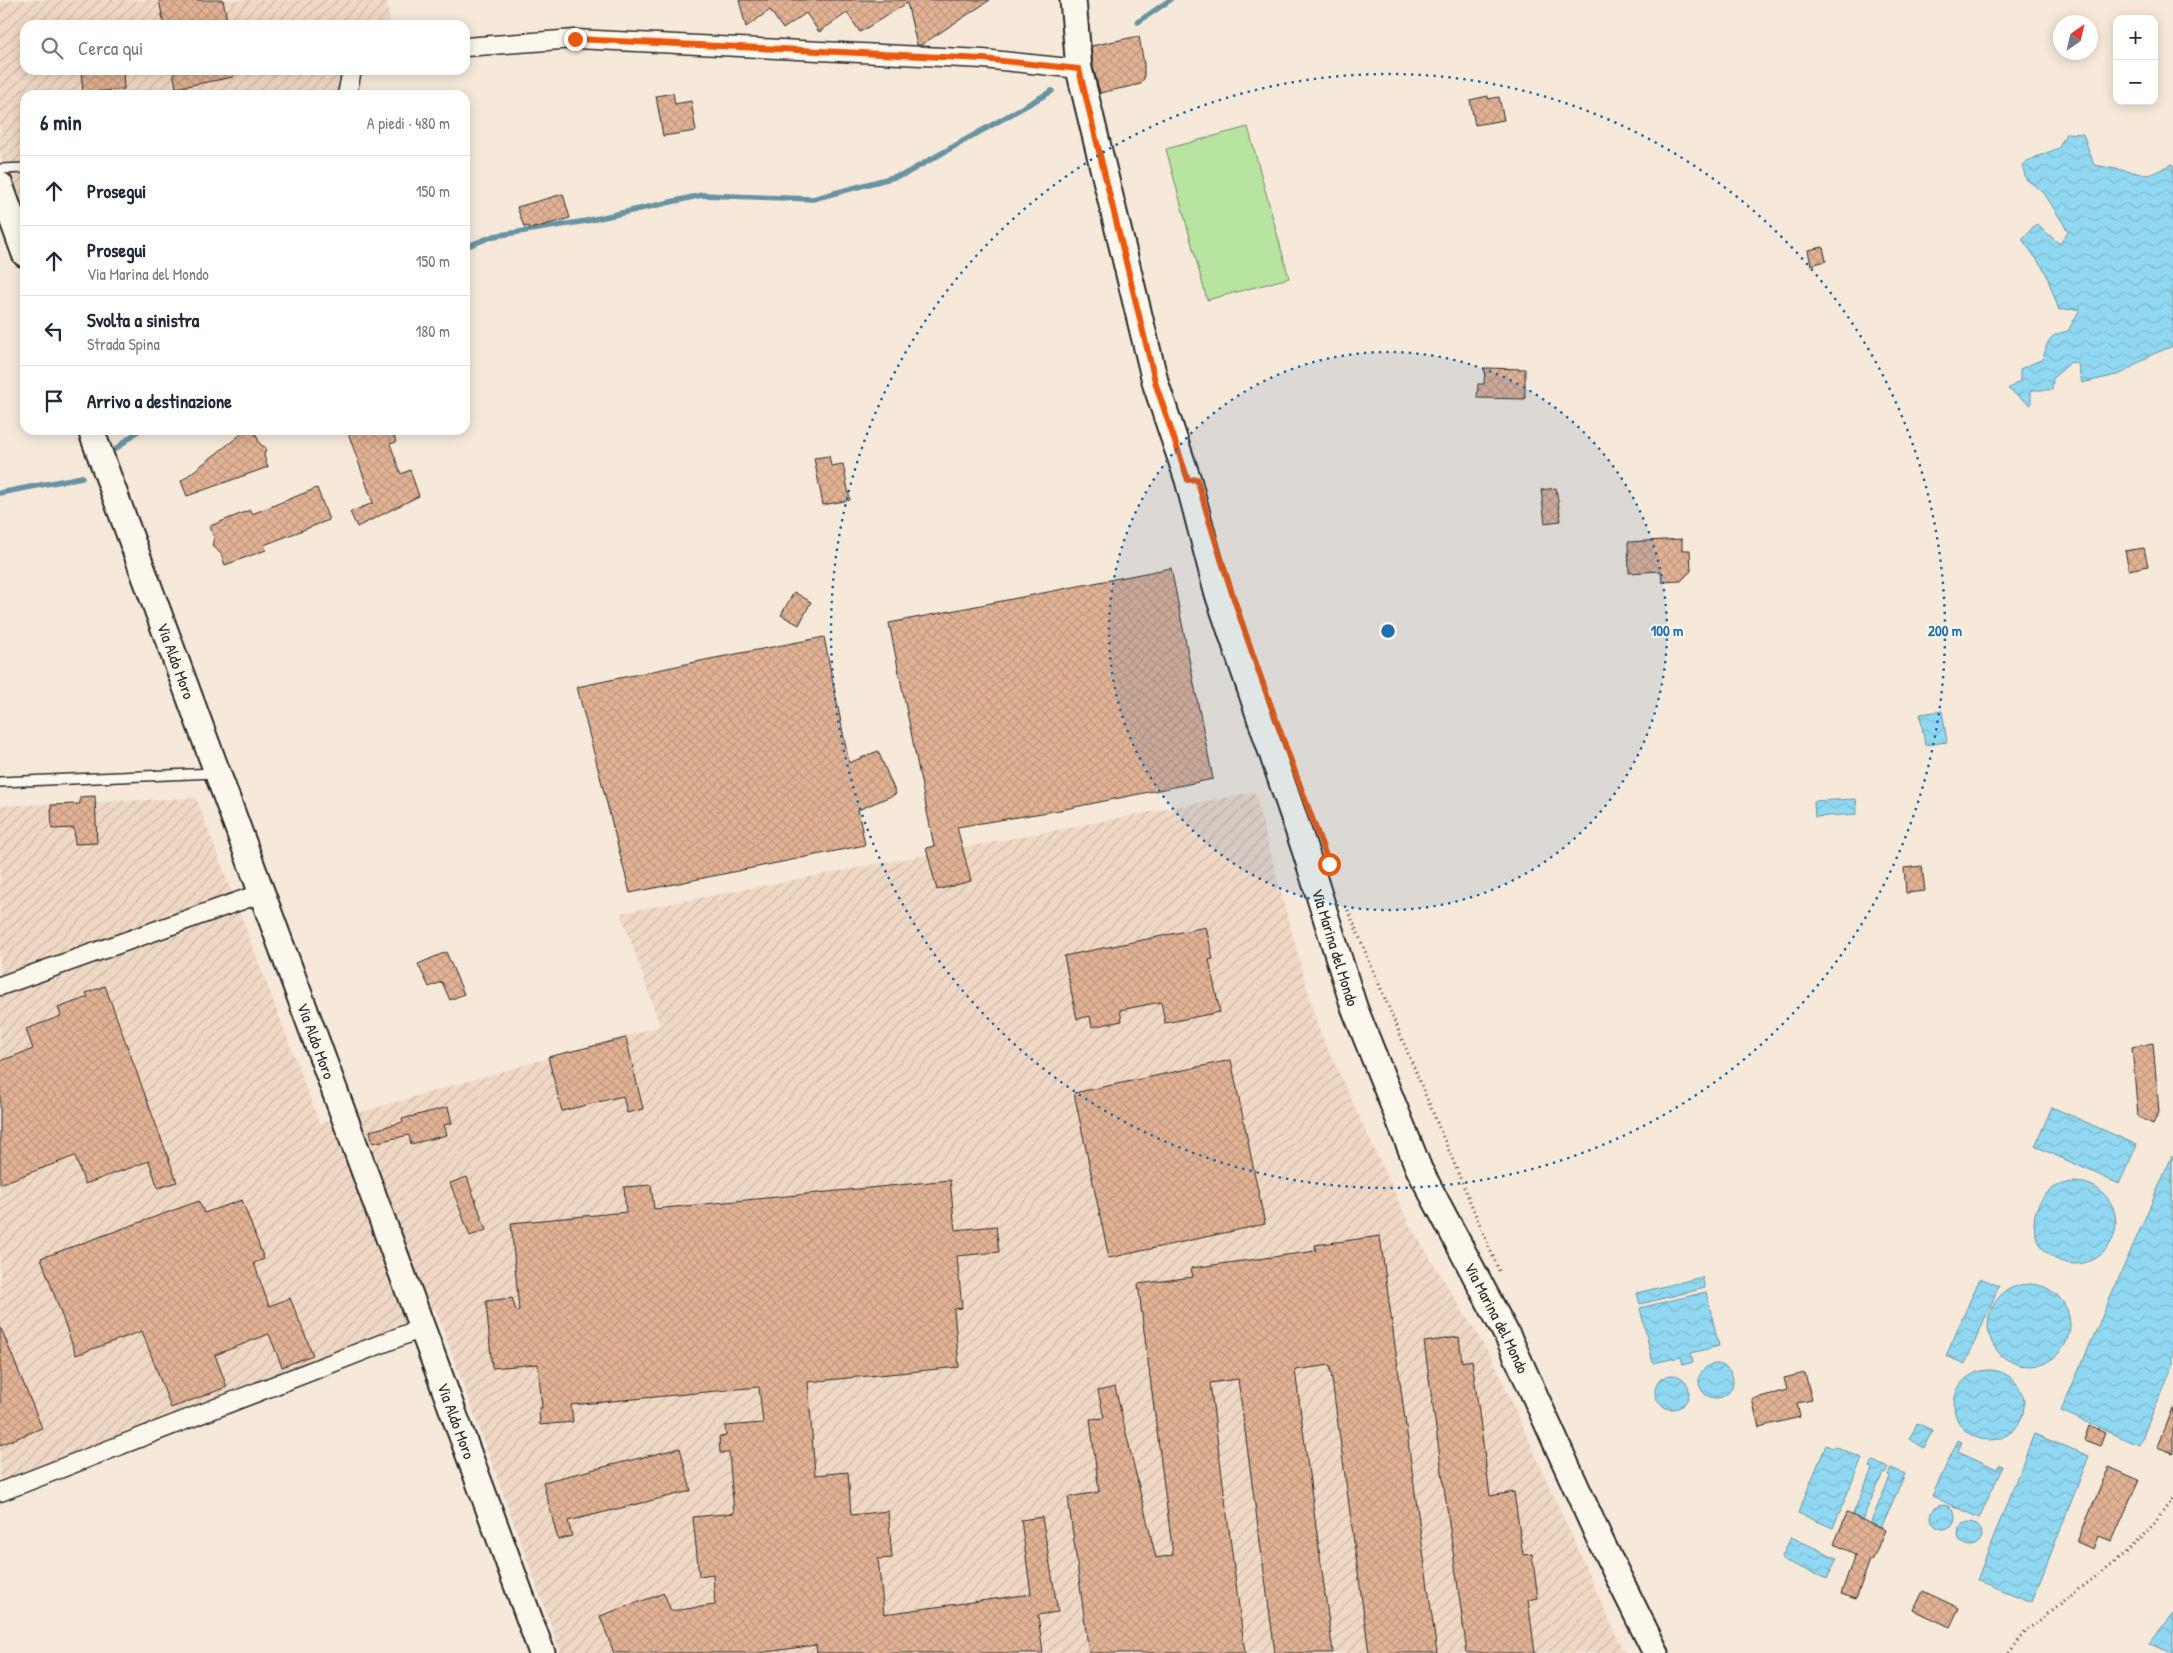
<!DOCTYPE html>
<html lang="it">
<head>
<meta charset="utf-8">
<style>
	body { margin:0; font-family:"Patrick Hand",sans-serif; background:#f6f6f7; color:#1f2937 }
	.controls { position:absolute; right:15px; top:15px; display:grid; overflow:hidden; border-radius:10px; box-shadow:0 2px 12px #0003 }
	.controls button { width:45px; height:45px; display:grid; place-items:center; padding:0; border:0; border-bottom:1px solid #e0e1e3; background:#fff; color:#1f2937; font:25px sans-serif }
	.compass { position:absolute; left:2053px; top:15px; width:45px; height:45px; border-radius:50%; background:#fff; box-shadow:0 2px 12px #0003; rotate:34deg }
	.stop { position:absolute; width:15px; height:15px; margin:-11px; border:4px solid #ea580c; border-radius:50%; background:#fff }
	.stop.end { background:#ea580c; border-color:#fff; box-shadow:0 1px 5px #0008 }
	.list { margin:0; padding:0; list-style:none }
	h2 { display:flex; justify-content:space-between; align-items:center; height:65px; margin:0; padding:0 20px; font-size:21px }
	h2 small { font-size:16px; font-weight:400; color:#747a83 }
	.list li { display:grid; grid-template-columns:32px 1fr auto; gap:15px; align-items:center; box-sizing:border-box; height:70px; padding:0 20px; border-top:1px solid #e0e1e3 }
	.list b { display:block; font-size:19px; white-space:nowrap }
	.list p { margin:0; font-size:16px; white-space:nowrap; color:#747a83 }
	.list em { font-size:16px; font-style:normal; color:#747a83 }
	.icon { flex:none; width:28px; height:28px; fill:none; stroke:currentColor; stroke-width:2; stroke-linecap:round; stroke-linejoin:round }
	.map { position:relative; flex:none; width:2173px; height:1653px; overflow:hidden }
	.search { position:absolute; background:#fff; box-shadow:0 2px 12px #0003; left:20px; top:20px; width:450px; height:55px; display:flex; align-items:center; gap:12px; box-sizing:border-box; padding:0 18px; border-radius:15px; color:#747a83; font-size:19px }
	.panel { position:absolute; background:#fff; box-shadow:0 2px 12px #0003; left:20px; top:90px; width:450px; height:345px; border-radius:15px }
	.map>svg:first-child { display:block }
</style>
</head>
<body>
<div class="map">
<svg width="2173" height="1653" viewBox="0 0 2173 1653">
	<defs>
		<pattern id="industrial-furrows" width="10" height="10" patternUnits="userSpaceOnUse" patternTransform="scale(1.25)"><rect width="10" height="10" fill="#f0d8c5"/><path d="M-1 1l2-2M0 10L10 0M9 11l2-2" fill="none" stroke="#cebaa9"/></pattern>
		<pattern id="water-waves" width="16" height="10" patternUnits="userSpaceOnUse" patternTransform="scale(1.25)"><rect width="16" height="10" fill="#90d8f1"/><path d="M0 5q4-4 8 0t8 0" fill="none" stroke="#7cbacf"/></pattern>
		<pattern id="building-cross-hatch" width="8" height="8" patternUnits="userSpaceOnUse" patternTransform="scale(1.25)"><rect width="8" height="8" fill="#e2b294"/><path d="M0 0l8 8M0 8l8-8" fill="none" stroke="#c29980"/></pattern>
	</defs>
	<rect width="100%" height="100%" fill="#f6e9da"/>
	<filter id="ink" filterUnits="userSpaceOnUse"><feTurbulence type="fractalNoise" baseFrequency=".02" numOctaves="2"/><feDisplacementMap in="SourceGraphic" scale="10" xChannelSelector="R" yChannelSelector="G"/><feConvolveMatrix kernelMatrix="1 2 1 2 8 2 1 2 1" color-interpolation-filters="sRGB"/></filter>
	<g filter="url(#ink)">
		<g fill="url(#industrial-furrows)">
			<polygon points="12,0 387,0 390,25 25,25 25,70 341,70 338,95 25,95 25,223 0,153 0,2"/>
			<polygon points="1254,792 1317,1025 1409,1224 1493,1360 1624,1653 561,1653 435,1308 0,1502 0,806 196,798 320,1124 660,1026 621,913"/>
		</g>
		<polygon fill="#b8e4a2" stroke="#728866" points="1248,127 1289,278 1207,300 1166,149"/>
		<g fill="url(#water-waves)" stroke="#6893a2">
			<path d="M2066 133 2083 134 2094 165 2149 175 2173 164V346L2151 355 2121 374 2082 383 2078 364 2071 362 2053 378 2052 390H2031V405L2008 389 2020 381V369L2043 359C2048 340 2048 335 2068 331L2080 309 2059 310 2045 271 2022 239 2036 224 2060 244 2068 231 2044 193 2026 179 2022 165 2036 157 2059 148Z"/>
			<polygon points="1942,711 1947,742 1925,745 1920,714"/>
			<polygon points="1856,799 1857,814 1815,817 1814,801"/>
			<polygon points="2052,1107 2137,1145 2119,1184 2035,1146"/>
			<polygon points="2172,1156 2173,1366 2139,1445 2061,1411"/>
			<circle cx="2075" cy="1223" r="41"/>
			<polygon points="1702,1277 1705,1288 1640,1304 1637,1293"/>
			<polygon points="1980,1278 1999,1286 1965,1364 1946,1356"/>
			<circle cx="2029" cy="1325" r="41"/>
			<polygon points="1706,1292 1719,1346 1691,1353 1693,1362 1683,1365 1681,1357 1653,1363 1640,1308"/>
			<circle cx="1716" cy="1381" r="17"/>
			<circle cx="1989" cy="1405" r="35"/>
			<circle cx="1672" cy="1392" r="17"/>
			<polygon points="1917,1423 1932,1430 1924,1448 1910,1439"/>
			<polygon points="2034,1434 2089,1456 2032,1602 1977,1580"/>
			<polygon points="1958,1440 1962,1442 1958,1451 1997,1469 1999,1465 2003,1466 1979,1518 1932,1496"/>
			<polygon points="1826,1445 1832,1448 1834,1446 1862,1458 1833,1528 1798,1513"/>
			<polygon points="1873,1461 1888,1468 1885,1474 1883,1473 1862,1520 1852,1516 1872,1469 1870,1467"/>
			<polygon points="1891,1468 1905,1474 1881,1528 1870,1524 1890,1477 1888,1476"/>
			<circle cx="1943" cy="1517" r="12"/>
			<circle cx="1970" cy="1534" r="12"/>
			<polygon points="1791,1537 1837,1558 1827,1579 1781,1559"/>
			<polygon points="2173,1614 2173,1653 2172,1653 2149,1643"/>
		</g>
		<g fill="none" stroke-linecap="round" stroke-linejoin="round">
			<g stroke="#6893a2" stroke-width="5.5">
				<polyline points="1138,22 1170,0"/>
				<polyline points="465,247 494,236 586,221 702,195 813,199 905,174 1052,91"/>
				<polyline points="116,449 139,430"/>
				<polyline points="0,493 82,477"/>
			</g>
		</g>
		<g fill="url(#building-cross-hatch)" stroke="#2b2b2b">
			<polygon points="159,0 223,0 228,25 164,25"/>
			<polygon points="739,0 990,0 921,45 917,45 907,3 860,32 847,13 819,32 806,13 783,29 770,10 746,27"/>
			<polygon points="1139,36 1144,64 1144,79 1141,82 1141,84 1100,93 1093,67 1091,46"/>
			<polygon points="81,70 123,70 124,89 83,93"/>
			<polygon points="173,70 233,70 233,77 176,88"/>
			<polygon points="673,93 675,104 691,101 696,131 663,136 656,96"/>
			<polygon points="1488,96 1488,99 1499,97 1504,120 1475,125 1470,100"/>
			<polygon points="563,194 570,218 530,229 529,226 524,227 517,207"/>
			<polygon points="1823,247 1826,261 1811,265 1808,250"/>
			<polygon points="1485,368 1525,369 1525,399 1477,398 1478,384 1484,384"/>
			<polygon points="251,430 254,430 260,444 266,448 264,456 268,467 187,496 181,481 244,432"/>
			<polygon points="347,430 392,430 396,442 390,444 401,474 410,470 419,496 357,527 350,512 373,503"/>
			<polygon points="829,456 831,466 843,464 850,500 823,505 814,458"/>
			<polygon points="317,488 329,520 264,545 266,550 225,565 221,554 212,545 214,538 210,526 250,510 252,514"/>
			<polygon points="1556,488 1561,521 1545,523 1541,490"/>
			<polygon points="1682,539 1682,550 1690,550 1691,571 1681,581 1662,582 1661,571 1629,573 1628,542"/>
			<polygon points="2144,548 2148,566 2129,570 2125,551"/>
			<polygon points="1171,568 1213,779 1060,810 957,827 971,881 937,890 926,848 934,846 889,623"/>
			<polygon points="794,592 811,602 799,625 781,615"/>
			<polygon points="824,637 849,763 878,751 896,794 858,810 865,845 630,893 577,687 705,660"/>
			<polygon points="95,796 97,843 75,844 74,828 52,829 51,805 80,804 80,797"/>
			<polygon points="1922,866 1925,891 1906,893 1904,868"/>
			<polygon points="1206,927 1213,959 1209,960 1220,1012 1165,1023 1161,1002 1120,1010 1122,1021 1092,1027 1090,1016 1077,1019 1064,956"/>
			<polygon points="446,952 464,994 450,1000 442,982 429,987 418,964"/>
			<polygon points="105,986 177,1182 158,1188 149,1161 85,1184 75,1156 0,1184 0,1061 33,1049 26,1029 61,1016 58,1008 88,997 86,993"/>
			<polygon points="626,1038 643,1109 627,1113 623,1096 562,1111 548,1057"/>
			<polygon points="2153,1043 2159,1112 2153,1124 2138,1117 2132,1047"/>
			<polygon points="1231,1060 1265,1224 1109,1258 1074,1093"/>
			<polygon points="448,1107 452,1123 444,1125 447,1135 411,1144 409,1135 373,1143 370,1131 403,1122 402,1119"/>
			<polygon points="467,1177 486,1230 470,1236 450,1183"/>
			<polygon points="950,1180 955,1230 996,1226 999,1252 957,1256 962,1308 954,1309 959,1367 808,1382 815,1475 848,1472 851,1515 888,1511 892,1558 878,1559 884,1614 1031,1594 1021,1520 1042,1517 1058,1612 1038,1615 1043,1653 817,1653 816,1645 759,1653 614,1653 600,1616 664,1593 671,1611 715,1605 713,1574 699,1576 693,1517 734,1513 729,1453 720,1453 719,1437 726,1436 725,1426 763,1423 759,1387 571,1405 573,1422 540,1425 539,1408 542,1408 538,1364 492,1368 486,1301 512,1298 516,1311 519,1310 511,1223 626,1212 624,1187 651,1185 654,1209"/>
			<polygon points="242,1200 264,1259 254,1263 269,1306 290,1298 313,1355 282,1367 269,1334 215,1355 227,1387 171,1408 142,1331 76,1355 41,1258 199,1201 204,1213"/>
			<polygon points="1380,1236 1437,1653 1369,1653 1330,1365 1295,1370 1333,1653 1275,1653 1238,1379 1210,1383 1245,1653 1089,1653 1068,1497 1099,1492 1090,1419 1104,1418 1098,1391 1115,1387 1156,1558 1173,1555 1138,1284 1193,1277 1191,1268 1316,1251 1315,1245"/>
			<polygon points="0,1326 42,1428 0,1445"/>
			<polygon points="1459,1337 1462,1362 1472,1360 1490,1496 1514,1492 1523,1555 1532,1554 1538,1598 1528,1600 1535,1653 1467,1653 1424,1342"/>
			<polygon points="1805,1373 1812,1400 1797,1403 1800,1417 1759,1427 1752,1399 1787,1390 1784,1378"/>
			<polygon points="2172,1408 2173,1408 2173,1453 2157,1447"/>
			<polygon points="2089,1426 2105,1433 2100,1446 2084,1440"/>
			<polygon points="680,1448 691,1491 568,1521 572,1536 558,1540 543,1482"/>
			<polygon points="2109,1467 2139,1480 2112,1541 2098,1536 2093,1549 2077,1542"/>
			<polygon points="1847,1513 1885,1530 1872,1561 1870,1560 1856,1599 1841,1594 1855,1554 1834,1544"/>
			<polygon points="1923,1591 1959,1608 1950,1627 1914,1610"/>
		</g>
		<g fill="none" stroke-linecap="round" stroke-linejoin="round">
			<g stroke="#2b2b2b" stroke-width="12">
				<g id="lane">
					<polyline points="0,169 25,168"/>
					<polyline points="0,782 215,773"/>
				</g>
			</g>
			<g stroke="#2b2b2b" stroke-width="21">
				<g id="street">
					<polyline points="465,47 575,39 983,59 1079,69"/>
					<polyline points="347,95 352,70"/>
					<polyline points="0,986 262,893"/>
					<polyline points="0,1492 422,1328"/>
				</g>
			</g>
			<g stroke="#2b2b2b" stroke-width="29">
				<g id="secondary">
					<path id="s1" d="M1073 0 1079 69 1156 385 1188 480 1217 591 1305 850 1354 1007 1419 1169 1510 1341 1601 1542 1656 1653"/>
					<polyline points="0,185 25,254"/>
					<path id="s2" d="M91 430 542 1653"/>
				</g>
			</g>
			<g stroke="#2b2b2b" stroke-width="3" stroke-dasharray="1 4" stroke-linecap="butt">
				<polyline points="1348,910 1500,1273"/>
				<polyline points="2009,1653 2027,1630 2126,1553 2154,1524 2173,1498"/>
			</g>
			<use href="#lane" stroke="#fbf7ec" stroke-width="9"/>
			<use href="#street" stroke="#fbf7ec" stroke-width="18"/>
			<use href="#secondary" stroke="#fbf7ec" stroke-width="25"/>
		</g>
	</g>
	<g fill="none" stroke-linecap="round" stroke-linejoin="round" filter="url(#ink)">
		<path stroke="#ea580c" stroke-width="6" d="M575 39 983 59 1079 69 1156 385 1188 480 1197 479C1234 610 1282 737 1329 864"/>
	</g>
	<circle cx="1388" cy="631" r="279" fill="#1f6fb2" fill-opacity=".12"/>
	<g fill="none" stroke="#1f6fb2" stroke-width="2.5" stroke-dasharray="2.5 5">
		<circle cx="1388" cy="631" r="279"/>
		<circle cx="1388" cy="631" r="557"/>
	</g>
	<g text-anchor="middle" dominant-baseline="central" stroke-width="4" stroke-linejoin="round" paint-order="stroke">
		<g font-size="16" fill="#2b2b2b" stroke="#fbf7ec">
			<text stroke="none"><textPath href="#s2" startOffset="246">Via Aldo Moro</textPath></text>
			<text stroke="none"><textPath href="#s1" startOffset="985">Via Marina del Mondo</textPath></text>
			<text stroke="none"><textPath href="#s2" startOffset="651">Via Aldo Moro</textPath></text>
			<text stroke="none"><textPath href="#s1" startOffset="1390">Via Marina del Mondo</textPath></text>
			<text stroke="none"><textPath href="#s2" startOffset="1056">Via Aldo Moro</textPath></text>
		</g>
	</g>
	<circle cx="1388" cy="631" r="8" fill="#1f6fb2" stroke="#fbf7ec" stroke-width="2.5"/>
	<g font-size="15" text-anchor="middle" font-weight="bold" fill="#1f6fb2" stroke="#fbf7ec" stroke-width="4" stroke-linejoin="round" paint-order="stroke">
		<text x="1667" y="636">100 m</text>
		<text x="1945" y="636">200 m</text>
	</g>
</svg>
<div class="controls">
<button>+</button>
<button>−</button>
</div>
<svg class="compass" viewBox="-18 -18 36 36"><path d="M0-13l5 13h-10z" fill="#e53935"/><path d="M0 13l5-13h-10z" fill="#747a83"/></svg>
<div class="stop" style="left:1329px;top:864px"></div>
<div class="stop end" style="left:575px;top:39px"></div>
<div class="search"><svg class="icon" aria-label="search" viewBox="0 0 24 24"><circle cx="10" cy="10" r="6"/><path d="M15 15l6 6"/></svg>Cerca qui</div>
<section class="panel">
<h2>6 min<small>A piedi · 480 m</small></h2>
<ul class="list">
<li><svg class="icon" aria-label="ahead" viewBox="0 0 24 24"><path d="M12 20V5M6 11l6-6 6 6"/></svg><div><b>Prosegui</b></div><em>150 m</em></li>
<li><svg class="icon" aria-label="ahead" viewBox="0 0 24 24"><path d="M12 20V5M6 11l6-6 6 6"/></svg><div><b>Prosegui</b><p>Via Marina del Mondo</p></div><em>150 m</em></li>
<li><svg class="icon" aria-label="left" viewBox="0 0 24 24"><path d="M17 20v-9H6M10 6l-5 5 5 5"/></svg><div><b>Svolta a sinistra</b><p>Strada Spina</p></div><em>180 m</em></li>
<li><svg class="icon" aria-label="arrive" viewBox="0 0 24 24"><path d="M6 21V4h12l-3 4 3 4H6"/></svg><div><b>Arrivo a destinazione</b></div></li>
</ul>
</section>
</div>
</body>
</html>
